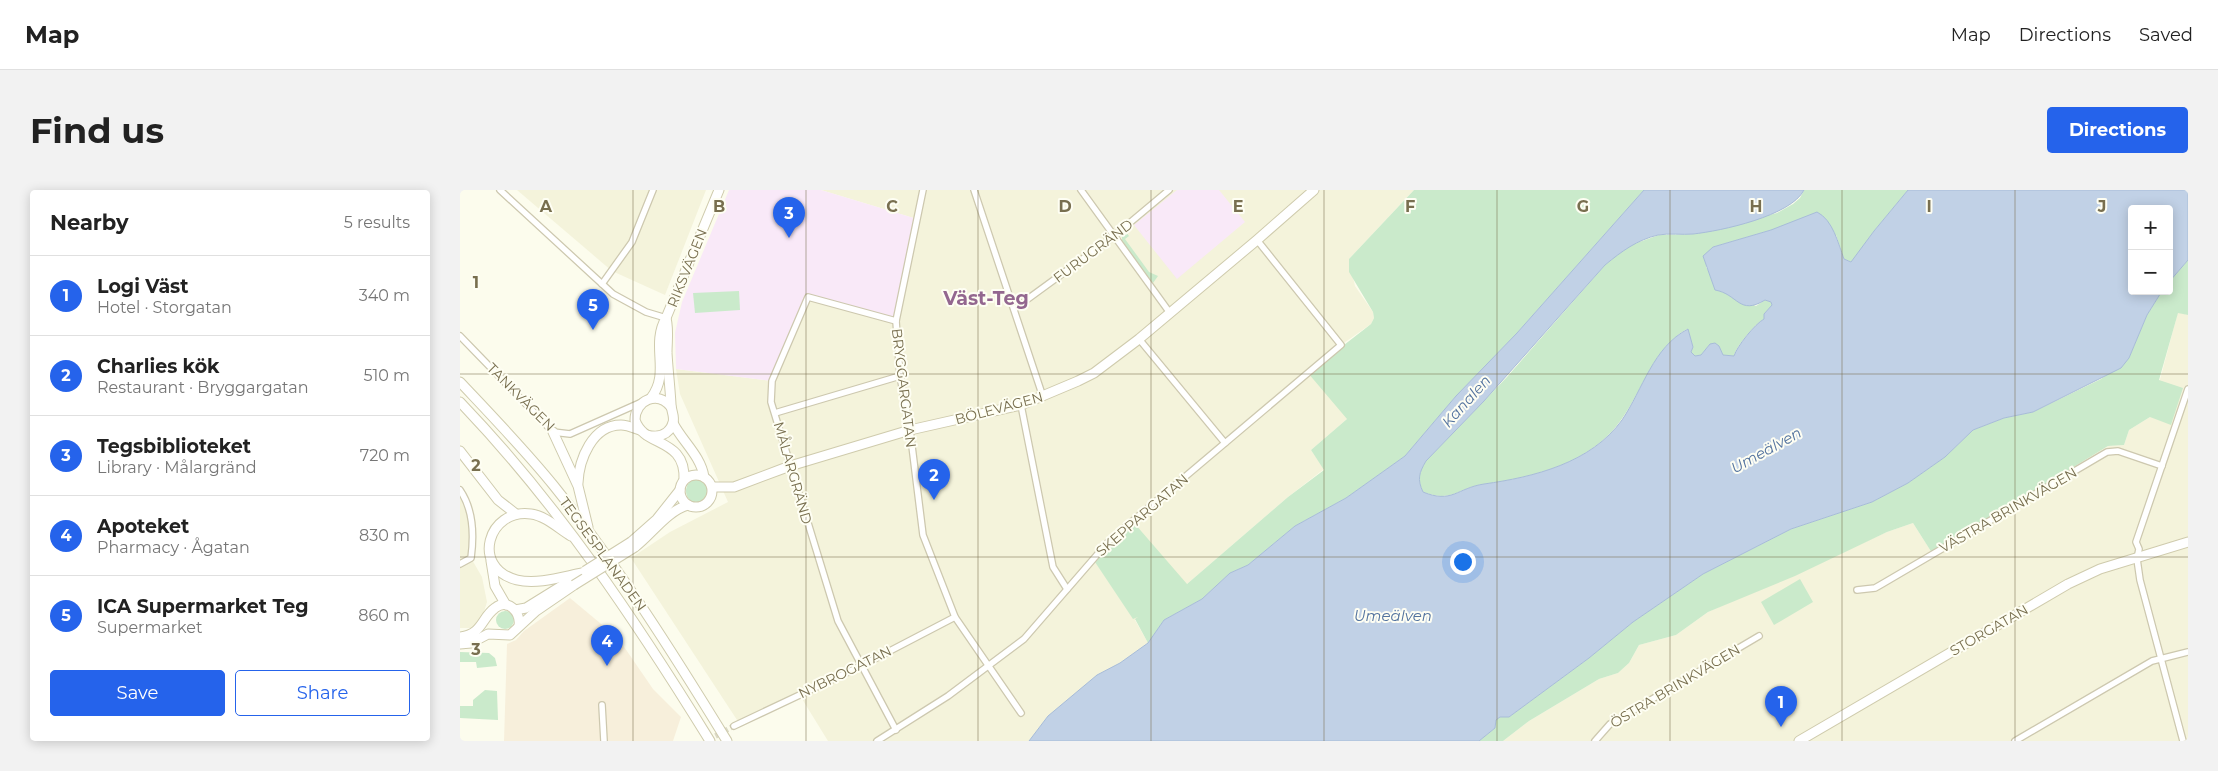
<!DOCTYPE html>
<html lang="en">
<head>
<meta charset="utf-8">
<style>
	body { margin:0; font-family:Montserrat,sans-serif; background:#f2f2f2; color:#222 }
	.controls { position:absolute; right:15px; top:15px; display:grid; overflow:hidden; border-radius:5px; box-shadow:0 2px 12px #0003 }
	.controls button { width:45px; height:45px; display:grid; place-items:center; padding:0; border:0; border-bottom:1px solid #e0e0e0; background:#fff; color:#222; font:25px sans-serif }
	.you { position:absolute; left:1002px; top:371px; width:18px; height:18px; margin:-12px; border:4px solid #fff; border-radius:50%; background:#1a73e8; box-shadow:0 0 0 8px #1a73e833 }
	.badge { display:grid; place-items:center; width:32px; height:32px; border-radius:50%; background:#2563eb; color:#fff; font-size:16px; font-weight:700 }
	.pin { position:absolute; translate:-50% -41px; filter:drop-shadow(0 1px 2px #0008) }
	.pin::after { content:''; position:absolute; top:26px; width:18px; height:15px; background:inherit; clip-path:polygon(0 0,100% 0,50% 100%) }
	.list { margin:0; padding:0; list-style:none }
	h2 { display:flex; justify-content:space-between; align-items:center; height:65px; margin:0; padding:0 20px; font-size:21px }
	h2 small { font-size:16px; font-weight:400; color:#767676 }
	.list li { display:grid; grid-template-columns:32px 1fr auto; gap:15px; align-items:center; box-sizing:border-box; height:80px; padding:0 20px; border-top:1px solid #e0e0e0 }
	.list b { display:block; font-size:19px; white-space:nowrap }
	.list p { margin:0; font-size:16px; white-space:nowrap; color:#767676 }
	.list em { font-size:16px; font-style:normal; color:#767676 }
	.actions { display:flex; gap:10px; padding:15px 20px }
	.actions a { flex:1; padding:11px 0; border:1px solid #2563eb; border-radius:5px; text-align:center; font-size:18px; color:#2563eb }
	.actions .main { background:#2563eb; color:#fff }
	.map { position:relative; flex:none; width:1728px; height:551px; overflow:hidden; border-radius:5px }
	header { display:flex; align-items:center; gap:30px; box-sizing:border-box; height:70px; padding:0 25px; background:#fff; border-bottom:1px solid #e0e0e0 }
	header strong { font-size:24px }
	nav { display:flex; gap:28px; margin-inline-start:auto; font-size:18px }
	.intro { display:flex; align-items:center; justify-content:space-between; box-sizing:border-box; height:120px; padding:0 30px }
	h1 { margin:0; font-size:35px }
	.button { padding:12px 22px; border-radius:5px; background:#2563eb; color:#fff; font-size:18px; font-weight:700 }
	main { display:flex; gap:30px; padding:0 30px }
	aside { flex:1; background:#fff; border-radius:5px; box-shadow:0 2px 12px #0003 }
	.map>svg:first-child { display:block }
</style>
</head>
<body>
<header>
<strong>Map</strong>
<nav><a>Map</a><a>Directions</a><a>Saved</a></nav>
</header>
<div class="intro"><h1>Find us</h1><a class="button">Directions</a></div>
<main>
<aside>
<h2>Nearby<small>5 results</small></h2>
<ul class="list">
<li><span class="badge">1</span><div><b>Logi Väst</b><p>Hotel · Storgatan</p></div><em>340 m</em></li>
<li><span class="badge">2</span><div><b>Charlies kök</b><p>Restaurant · Bryggargatan</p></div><em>510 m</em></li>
<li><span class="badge">3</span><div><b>Tegsbiblioteket</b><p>Library · Målargränd</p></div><em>720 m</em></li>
<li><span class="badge">4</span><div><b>Apoteket</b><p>Pharmacy · Ågatan</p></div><em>830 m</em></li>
<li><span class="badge">5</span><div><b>ICA Supermarket Teg</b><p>Supermarket</p></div><em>860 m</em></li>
</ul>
<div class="actions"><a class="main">Save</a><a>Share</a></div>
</aside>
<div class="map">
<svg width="1728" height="551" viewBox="0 0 1728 551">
	<rect width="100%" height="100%" fill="#fcfced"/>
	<g fill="#f4f3db">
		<polygon points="57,0 246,0 205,105 152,81"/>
		<polygon points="361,0 954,0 889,69 895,96 913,122 914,128 911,134 881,155 887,229 851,260 864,279 828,307 713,406 675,430 688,453 660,473 637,485 588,526 569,551 368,551 339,504 279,533 171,368 210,342 268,312 220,204 216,179 312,191 348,107 457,29"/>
		<polygon points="1718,122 1728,125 1728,551 1043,551 1069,531 1139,489 1158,483 1169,473 1179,455 1216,445 1248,422 1427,342 1453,333 1472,363 1648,256 1664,255 1669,240 1690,227"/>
		<polygon points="0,300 10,322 11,368 22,387 27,412 19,438 0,438"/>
	</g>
	<polygon fill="#f7efdb" points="110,408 158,448 193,499 221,527 213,551 44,551 47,454 56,450 64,441"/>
	<g fill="#f9e9f8">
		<polygon points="269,0 361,0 457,29 436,131 348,107 312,191 216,179 215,143 222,112"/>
		<polygon points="717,0 759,0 785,32 717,89 674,35"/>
	</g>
	<g fill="#caeacb">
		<polygon points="954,0 1184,0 1057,143 996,206 945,266 886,308 835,336 788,375 770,383 742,409 704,430 688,453 675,429 678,427 673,429 635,372 653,352 675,334 727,394 828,307 864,280 851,260 887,229 848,183 911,134 914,128 913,122 889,82 889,69"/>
		<path d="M1344 0H1448L1414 41 1392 72 1384 69 1376 45 1311 40 1253 57 1246 77 1251 85 1255 100 1264 102 1296 116 1305 110 1311 112 1312 115 1304 124V129C1295 134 1276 156 1274 166L1263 165 1259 156 1250 154 1241 165 1235 166 1231 162 1233 157 1227 139C1193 158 1183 200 1161 230 1131 273 1074 287 1024 294 997 298 993 313 963 302 957 289 959 283 966 271L1047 187 1145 75 1168 56 1199 45 1234 44 1317 23 1333 14 1340 8Z"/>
		<polygon points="666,42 669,46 665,49 689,82 698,86 693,93 662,52 662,45"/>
		<polygon points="1728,70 1728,125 1718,123 1699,190 1723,198 1711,235 1690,227 1669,240 1664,255 1648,256 1472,363 1453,333 1427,342 1335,386 1248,422 1216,445 1179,455 1169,473 1158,483 1139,489 1069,531 1043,551 1019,551 1035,538 1036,530 1040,527 1049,527 1129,468 1173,432 1243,384 1331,339 1412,312 1448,293 1485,267 1513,240 1544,228 1573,222 1641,189 1669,168 1687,125 1702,101 1709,101 1709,92"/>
		<polygon points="279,101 280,120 235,123 233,103"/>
		<circle cx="238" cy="301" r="12"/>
		<polygon points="1340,389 1353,412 1314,435 1301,412"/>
		<circle cx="45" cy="430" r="9"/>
		<polygon points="0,462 29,463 35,468 37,476 17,478 16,472 0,472"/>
		<polygon points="25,500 37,501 38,530 0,528 0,516 13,516 13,510"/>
	</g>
	<path fill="#c1d1e6" stroke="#a7bcd8" d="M1184 0H1344C1331 26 1261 41 1233 44 1222 45 1209 43 1198 45 1177 50 1162 61 1145 75L1024 211 966 271C959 283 957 289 963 302 992 314 997 298 1024 294 1074 287 1131 273 1162 230 1183 199 1193 157 1228 139L1233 157 1231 162 1235 166 1241 165 1250 154 1255 153 1259 156 1263 165 1274 166C1277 156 1295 134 1304 129V124L1312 115 1311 112 1305 110C1279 126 1278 104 1255 100L1243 66 1253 57 1311 40 1357 22C1373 30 1378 53 1384 69L1391 72 1414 41 1448 0H1728V70L1709 92V19H1672V101H1702L1687 125 1669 168 1661 178 1573 222 1544 228 1513 240 1485 267 1448 293 1412 312 1331 339 1243 384 1173 432 1129 468 1049 527H1040L1036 530 1035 538 1019 551H569L588 526 637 485 660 473 688 453 704 430 742 409 770 383 788 375 835 336 886 308 945 266 996 206 1057 143Z"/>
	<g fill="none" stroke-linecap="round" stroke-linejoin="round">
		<polyline stroke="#dbd9c6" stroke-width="5.5" stroke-dasharray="5.5 3" stroke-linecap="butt" points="248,550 274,536"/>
		<g stroke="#cdc8af" stroke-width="8">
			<g id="street">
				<polyline points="40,0 153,104 186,122 206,128"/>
				<polyline points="463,0 436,131 440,186 450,240 463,345 495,427 561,523"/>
				<polyline points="514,0 583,207"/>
				<polyline points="621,0 710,123"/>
				<polyline points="142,94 172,52 193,0"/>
				<polyline points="554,119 654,46 709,0"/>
				<polyline points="0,146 93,242 110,244 182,212"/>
				<polyline points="679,149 765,253"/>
				<polyline points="561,215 593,377 607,399"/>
				<polyline points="315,223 440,186"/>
				<path d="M0 300C13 319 14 346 11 368L0 374"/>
				<polyline points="1397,400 1415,398 1422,394 1647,262 1658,261 1702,276"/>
				<polyline points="142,515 144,551"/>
				<polyline points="274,536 401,476 495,427"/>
				<polyline points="436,540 378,431 311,212 312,191 348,107 436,131"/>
				<polyline points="417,551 488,506 564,449 649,351 881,155 797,50"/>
				<polyline points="1135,551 1150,534 1299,446"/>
				<polyline points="1555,551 1692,471 1728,462"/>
				<polyline points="1723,551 1680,390 1677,369 1679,359 1676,352 1728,199"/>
			</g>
		</g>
		<g stroke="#cfcbad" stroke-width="11">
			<g id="secondary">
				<path d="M0 192C32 226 65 260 94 296 158 376 213 463 267 551"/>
				<path d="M191 208C211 182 190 156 206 128L259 0"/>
				<path d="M0 212C98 314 176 431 250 551"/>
				<path d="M211 217C198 200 175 210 175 230 184 258 226 247 224 290"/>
				<path d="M213 233C222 251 241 266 244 287"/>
				<polyline points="93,242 118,296 128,337"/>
				<path d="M187 245C198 248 209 245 213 233 215 226 211 221 211 214 210 197 208 180 207 163 207 151 209 140 206 128"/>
				<polyline points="0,261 38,310 56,324"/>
				<circle cx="236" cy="301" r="16"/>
				<path d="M118 293C119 270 132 235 161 235 167 235 174 238 180 240"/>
				<polyline points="253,297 274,297 330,276 450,240 561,215 618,191 634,183 679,149 797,50 854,0"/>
				<path d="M111 346C99 339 86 326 71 324 28 318 10 378 57 390 77 395 102 387 122 383"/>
				<polyline points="171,352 197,329 220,300"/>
				<path d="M175 357C192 344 207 321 228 315"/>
				<polyline points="31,371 35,396 46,415"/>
				<polyline points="55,420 66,418 116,387"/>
				<path d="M0 447C23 444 21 428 35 418 48 408 61 422 59 436"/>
				<polyline points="0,454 11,453 28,444 50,445 76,421 114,395"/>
				<polyline points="1339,551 1608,394 1640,379 1728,352"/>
			</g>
		</g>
		<use href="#street" stroke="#fff" stroke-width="5.5"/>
		<use href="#secondary" stroke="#fff" stroke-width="9"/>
		<g stroke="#cfcbad" stroke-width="11" stroke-linecap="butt">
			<g id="secondary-bridge">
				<polyline points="125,381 171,352"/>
				<polyline points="114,395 175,357"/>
			</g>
		</g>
		<use href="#secondary-bridge" stroke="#fff" stroke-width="9"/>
	</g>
	<path fill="none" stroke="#786f4f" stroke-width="1" stroke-opacity="0.55" d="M173 0V551M346 0V551M518 0V551M691 0V551M864 0V551M1037 0V551M1210 0V551M1382 0V551M1555 0V551M0 184H1728M0 367H1728"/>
	<g text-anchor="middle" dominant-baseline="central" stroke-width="4" stroke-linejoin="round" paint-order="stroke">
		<g font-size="14" fill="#786f4f" stroke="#fefef3">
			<text transform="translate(633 61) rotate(-37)">FURUGRÄND</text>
			<text transform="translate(227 78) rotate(-68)">RIKSVÄGEN</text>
			<text transform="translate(444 198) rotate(83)">BRYGGARGATAN</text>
			<text transform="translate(61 207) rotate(45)">TANKVÄGEN</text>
			<text transform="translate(539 218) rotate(-15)">BÖLEVÄGEN</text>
			<text transform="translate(333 283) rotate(74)">MÅLARGRÄND</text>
			<text transform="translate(1548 320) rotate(-30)">VÄSTRA BRINKVÄGEN</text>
			<text transform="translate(682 325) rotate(-41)">SKEPPARGATAN</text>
			<text transform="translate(143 364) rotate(54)">TEGSESPLANADEN</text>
			<text transform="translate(1529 440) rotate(-30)">STORGATAN</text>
			<text transform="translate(385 482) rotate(-26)">NYBROGATAN</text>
			<text transform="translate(1215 496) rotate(-31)">ÖSTRA BRINKVÄGEN</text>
		</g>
		<g font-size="15" font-style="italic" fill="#53739f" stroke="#fefef3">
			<text transform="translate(1006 211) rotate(-48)">Kanalen</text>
			<text transform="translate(1306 260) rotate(-29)">Umeälven</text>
			<text x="933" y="425">Umeälven</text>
		</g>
		<g font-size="19" font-weight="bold" fill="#93678f" stroke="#fefef3">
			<text x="526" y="108">Väst-Teg</text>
		</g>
	</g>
	<g font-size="16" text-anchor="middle" font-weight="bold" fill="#786f4f" stroke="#fefef3" stroke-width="4" stroke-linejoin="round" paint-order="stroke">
		<text x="86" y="22">A</text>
		<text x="259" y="22">B</text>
		<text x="432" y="22">C</text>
		<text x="605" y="22">D</text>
		<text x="778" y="22">E</text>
		<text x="950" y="22">F</text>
		<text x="1123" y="22">G</text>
		<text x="1296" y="22">H</text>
		<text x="1469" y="22">I</text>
		<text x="1642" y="22">J</text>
		<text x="16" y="98">1</text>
		<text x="16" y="281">2</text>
		<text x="16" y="465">3</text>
	</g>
</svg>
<div class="controls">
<button>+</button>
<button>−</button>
</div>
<div class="you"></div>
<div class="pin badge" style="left:1321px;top:537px">1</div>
<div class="pin badge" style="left:474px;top:310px">2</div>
<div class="pin badge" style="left:329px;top:48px">3</div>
<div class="pin badge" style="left:147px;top:476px">4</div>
<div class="pin badge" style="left:133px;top:140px">5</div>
</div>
</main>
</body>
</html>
